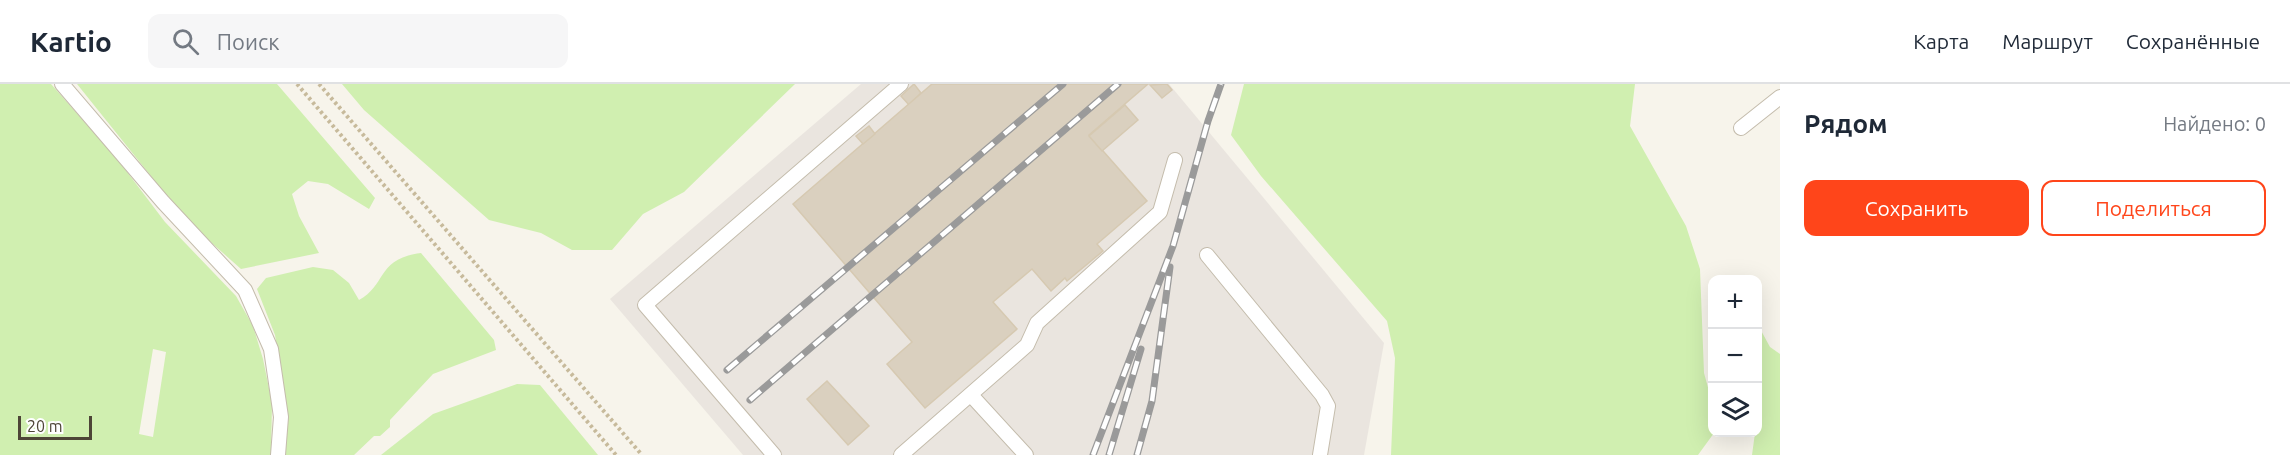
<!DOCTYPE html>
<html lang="ru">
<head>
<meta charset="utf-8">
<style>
	body { margin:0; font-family:Ubuntu,sans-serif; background:#f6f6f7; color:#1f2937 }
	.controls { position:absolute; right:18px; bottom:18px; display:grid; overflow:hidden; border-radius:12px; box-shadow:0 6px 24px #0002 }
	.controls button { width:54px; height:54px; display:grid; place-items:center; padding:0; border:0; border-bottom:2px solid #e0e1e3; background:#fff; color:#1f2937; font:30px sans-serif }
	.scale { position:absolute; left:18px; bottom:15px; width:74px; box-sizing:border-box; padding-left:6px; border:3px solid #4d4537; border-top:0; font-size:16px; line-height:21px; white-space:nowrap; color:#4d4537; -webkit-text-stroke:4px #fff; paint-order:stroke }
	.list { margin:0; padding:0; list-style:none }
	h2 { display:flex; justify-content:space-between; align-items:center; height:78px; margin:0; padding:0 24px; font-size:26px }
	h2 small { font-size:20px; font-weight:400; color:#747a83 }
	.actions { display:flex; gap:12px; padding:18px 24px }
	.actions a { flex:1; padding:14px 0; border:2px solid #ff451a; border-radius:12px; text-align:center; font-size:21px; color:#ff451a }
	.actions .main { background:#ff451a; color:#fff }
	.icon { flex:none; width:33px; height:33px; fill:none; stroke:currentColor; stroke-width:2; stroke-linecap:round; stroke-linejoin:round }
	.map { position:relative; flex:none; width:1780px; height:371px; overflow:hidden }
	header { display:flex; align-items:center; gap:36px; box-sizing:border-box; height:84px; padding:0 30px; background:#fff; border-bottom:2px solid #e0e1e3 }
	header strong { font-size:28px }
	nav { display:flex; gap:33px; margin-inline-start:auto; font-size:21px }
	.search { width:420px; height:54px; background:#f6f6f7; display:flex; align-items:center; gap:15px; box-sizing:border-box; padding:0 21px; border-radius:12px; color:#747a83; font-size:22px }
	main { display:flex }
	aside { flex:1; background:#fff }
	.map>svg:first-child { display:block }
</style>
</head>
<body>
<header>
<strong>Kartio</strong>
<div class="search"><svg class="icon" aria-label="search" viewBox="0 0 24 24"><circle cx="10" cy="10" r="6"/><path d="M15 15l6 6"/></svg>Поиск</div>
<nav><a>Карта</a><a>Маршрут</a><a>Сохранённые</a></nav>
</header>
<main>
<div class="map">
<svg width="1780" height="371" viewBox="0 0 1780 371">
	<rect width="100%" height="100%" fill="#f7f4eb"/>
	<polygon fill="#eae5df" points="861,0 1169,0 1384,259 1364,371 743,371 610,215"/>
	<g fill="#d0efb0" fill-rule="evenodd">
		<path d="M0 0H51L118 76 165 138 236 212 253 242 263 275 272 319 271 371H0ZM153 265 166 268 153 353 139 350Z"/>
		<polygon points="77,0 277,0 375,114 369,125 328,100 308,97 292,110 299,132 319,169 241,185 187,137"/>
		<polygon points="342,0 795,0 684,108 643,130 612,166 572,166 541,149 489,136 364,26"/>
		<polygon points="1244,0 1635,0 1630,42 1686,142 1700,185 1704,289 1712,318 1714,349 1698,371 1391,371 1395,274 1387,237 1261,92 1231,51"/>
		<path d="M421 169 494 256 496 266 433 290 390 336V343L380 352H374L354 371H285L282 357 285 314 275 251 257 205 266 194 313 183 333 186 349 199 359 216C387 201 376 175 421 169Z"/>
		<polygon points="1758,241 1770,263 1780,270 1780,371 1752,371 1755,349 1758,348"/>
		<polygon points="517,300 540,301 598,371 381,371 433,330"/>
	</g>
	<g fill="#dad0bf" stroke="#d6c9b1" stroke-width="1.5">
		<polygon points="914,0 921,9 909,21 901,12"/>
		<polygon points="932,0 1148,0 1089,51 1147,117 1097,160 1103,167 1067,197 1065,194 1051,207 1032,185 993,218 1017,245 925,324 887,280 912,258 793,120"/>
		<polygon points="1167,0 1172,6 1162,14 1150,1"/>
		<polygon points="1125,21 1138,36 1102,67 1089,52"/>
		<polygon points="869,42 875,50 863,60 856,52"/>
		<polygon points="827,297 869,342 848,361 807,315"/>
	</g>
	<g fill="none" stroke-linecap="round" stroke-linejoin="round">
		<g stroke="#c4bcac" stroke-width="16">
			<g id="service">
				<polyline points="62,0 163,118 245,206 271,265 281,333 278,371"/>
				<polyline points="1741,44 1780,13"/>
				<polyline points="1207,171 1322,311 1328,322 1320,371"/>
				<polyline points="971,311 1026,371"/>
				<polyline points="774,371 645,221 901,0"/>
				<polyline points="901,371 1027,261 1037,239 1160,128 1175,76"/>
			</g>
		</g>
		<g stroke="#c7ba9b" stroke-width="4" stroke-dasharray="3 3" stroke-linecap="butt">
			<polyline points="297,0 616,371"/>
			<polyline points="319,0 642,371"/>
		</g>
		<use href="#service" stroke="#fff" stroke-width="14"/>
		<g stroke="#9a9a9a" stroke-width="7">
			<g id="rail">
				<polyline points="727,286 1063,0"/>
				<polyline points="750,316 1118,0"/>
				<polyline points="1093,371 1173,162 1208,37 1221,0"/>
				<polyline points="1109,371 1141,265"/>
				<polyline points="1137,371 1152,317 1170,183"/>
			</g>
		</g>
		<use href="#rail" stroke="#fff" stroke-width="4.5" stroke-dasharray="14" stroke-linecap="butt"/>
	</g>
</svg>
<div class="controls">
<button>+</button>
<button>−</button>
<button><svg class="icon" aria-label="layers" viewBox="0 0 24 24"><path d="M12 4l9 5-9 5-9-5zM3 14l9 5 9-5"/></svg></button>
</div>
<div class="scale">20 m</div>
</div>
<aside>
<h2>Рядом<small>Найдено: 0</small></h2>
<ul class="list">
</ul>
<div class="actions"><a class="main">Сохранить</a><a>Поделиться</a></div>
</aside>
</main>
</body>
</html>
